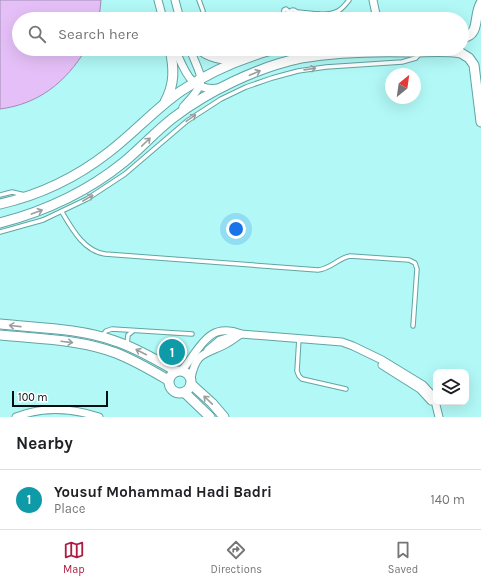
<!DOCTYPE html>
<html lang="en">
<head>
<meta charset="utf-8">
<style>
	body { margin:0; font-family:Karla,sans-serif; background:#f6f6f6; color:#202124 }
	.controls { position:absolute; right:12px; bottom:12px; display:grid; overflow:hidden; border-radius:8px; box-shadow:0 4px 16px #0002 }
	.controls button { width:36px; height:36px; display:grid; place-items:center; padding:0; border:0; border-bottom:1px solid #e0e0e0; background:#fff; color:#202124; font:20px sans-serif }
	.compass { position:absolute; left:385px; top:68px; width:36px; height:36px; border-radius:50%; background:#fff; box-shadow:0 4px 16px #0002; rotate:29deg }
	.scale { position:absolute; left:12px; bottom:10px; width:96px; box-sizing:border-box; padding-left:4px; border:2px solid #001010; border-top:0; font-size:11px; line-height:14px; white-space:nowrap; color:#001010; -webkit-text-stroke:3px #fff; paint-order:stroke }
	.you { position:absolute; left:236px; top:229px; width:14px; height:14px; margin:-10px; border:3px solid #fff; border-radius:50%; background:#1a73e8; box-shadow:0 0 0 6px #1a73e833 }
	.badge { display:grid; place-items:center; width:26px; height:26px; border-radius:50%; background:#af1b40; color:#fff; font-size:13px; font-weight:700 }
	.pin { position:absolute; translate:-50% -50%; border:2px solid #fff; box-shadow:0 1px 4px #0006 }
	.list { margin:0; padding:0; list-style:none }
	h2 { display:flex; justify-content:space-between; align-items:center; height:52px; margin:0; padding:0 16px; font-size:17px }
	h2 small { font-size:13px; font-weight:400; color:#757577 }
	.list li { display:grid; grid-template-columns:26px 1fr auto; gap:12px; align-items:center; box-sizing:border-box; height:60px; padding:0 16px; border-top:1px solid #e0e0e0 }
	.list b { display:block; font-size:15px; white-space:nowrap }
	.list p { margin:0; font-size:13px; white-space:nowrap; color:#757577 }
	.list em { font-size:13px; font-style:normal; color:#757577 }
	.icon { flex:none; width:22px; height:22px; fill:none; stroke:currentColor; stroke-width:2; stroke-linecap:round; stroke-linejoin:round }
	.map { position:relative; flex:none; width:481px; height:417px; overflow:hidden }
	.search { position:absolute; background:#fff; box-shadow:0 4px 16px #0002; left:12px; right:12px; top:12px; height:44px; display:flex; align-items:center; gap:10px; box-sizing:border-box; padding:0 14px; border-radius:22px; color:#757577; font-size:15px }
	.sheet { height:112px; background:#fff }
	nav { display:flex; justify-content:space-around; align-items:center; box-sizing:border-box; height:56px; border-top:1px solid #e0e0e0; background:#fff; font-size:11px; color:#757577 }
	nav a { display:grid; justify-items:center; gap:2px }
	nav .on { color:#af1b40 }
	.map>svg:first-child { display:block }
</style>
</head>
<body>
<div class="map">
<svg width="481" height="417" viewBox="0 0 481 417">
	<rect width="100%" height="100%" fill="#b1f8f6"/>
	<path fill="#e5c0f8" stroke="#a08bb2" d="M0 0H101L99 19H19V49H86C66 82 39 104 0 109Z"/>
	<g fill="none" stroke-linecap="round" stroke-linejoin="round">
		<g stroke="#60a5a4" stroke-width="5.5">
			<g id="lane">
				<polyline points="199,0 203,11"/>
				<circle cx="293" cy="14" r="4"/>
				<path d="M297 12C309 13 327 17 338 11 342 9 346 4 349 0"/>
				<polyline points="295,17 306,18 319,14"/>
				<polyline points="283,19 284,10 286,9 289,12"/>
				<polyline points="0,195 12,192 25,195"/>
				<path d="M62 212C72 229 84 251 105 254L318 270C331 269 338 258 350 256L409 260 415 263 417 269 413 326"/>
				<polyline points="0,232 43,220 87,199 125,174 187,121 221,99 246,87 272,78 298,71 326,67 402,62 416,58 420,53"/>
				<polyline points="102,336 106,331 112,329 192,334"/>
				<polyline points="299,338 297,371 299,376 302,379 346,389"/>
				<polyline points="127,345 128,335 133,331"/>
			</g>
		</g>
		<g stroke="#60a5a4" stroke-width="9">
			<g id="street">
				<polyline points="158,0 163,19"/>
				<polyline points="175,0 180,19"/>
				<polyline points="373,0 377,19"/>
				<path d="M175 49C185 71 190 92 219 88"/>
				<path d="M183 107C209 80 202 81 190 49"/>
				<polyline points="208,350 220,340 237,335"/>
				<polyline points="382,365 420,389 431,401"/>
				<path d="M182 370C200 350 207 321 241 334L342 342 353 346 382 360 423 385 434 397 439 417"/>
				<path d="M191 378C196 354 202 355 222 346 229 343 235 338 241 334"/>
				<path d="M16 417C43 406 72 408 99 417"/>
			</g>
		</g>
		<g stroke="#60a5a4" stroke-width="11">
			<g id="secondary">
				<path d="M462 38C481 35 473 16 481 3"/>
				<path d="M199 49C210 58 224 60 237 60"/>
				<path d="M165 102C175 84 174 68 170 49"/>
				<path d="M0 204C40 195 77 177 109 152 134 133 155 109 181 91 209 72 242 58 275 49"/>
				<path d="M0 223C46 211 87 192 124 162 141 148 156 131 173 118 208 91 258 67 301 58 337 52 373 51 410 52 426 52 445 50 461 53L469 58 474 65 481 122"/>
				<path d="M0 324C38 328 79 328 115 341 137 348 156 360 176 371"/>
				<path d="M0 335C39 339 79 339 116 353 134 360 151 370 168 380"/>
				<circle cx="180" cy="382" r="11"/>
				<polyline points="191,384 212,403 224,417"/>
				<polyline points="184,392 210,417"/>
			</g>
		</g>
		<use href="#lane" stroke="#fff" stroke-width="3.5"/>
		<use href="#street" stroke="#fff" stroke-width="7"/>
		<use href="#secondary" stroke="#fff" stroke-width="9"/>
	</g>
	<defs><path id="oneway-shaft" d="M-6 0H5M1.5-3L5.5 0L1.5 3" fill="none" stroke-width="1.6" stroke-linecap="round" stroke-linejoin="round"/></defs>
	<g stroke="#999f9f">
		<use href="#oneway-shaft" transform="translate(310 69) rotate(-8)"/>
		<use href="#oneway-shaft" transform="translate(255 73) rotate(-23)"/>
		<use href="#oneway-shaft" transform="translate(191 118) rotate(-35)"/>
		<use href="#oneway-shaft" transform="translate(146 142) rotate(-44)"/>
		<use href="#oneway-shaft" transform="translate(88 198) rotate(-30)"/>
		<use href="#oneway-shaft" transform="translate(37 212) rotate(-20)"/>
		<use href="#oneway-shaft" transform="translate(15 326) rotate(-174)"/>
		<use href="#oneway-shaft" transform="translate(67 342) rotate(7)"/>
		<use href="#oneway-shaft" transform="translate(141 352) rotate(-153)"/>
		<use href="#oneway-shaft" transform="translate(208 400) rotate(-136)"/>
	</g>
</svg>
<div class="controls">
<button><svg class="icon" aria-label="layers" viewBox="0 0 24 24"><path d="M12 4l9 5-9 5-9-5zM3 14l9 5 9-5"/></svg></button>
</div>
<svg class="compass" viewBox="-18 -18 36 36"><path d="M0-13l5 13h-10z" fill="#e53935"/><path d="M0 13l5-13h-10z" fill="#757577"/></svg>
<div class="scale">100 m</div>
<div class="you"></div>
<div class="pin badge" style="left:172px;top:352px;background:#0f9aa8">1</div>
<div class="search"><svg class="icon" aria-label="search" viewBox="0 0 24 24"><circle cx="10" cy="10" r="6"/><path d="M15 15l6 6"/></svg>Search here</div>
</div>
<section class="sheet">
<h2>Nearby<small></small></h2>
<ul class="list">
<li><span class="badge" style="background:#0f9aa8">1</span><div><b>Yousuf Mohammad Hadi Badri</b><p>Place</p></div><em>140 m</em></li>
</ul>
</section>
<nav>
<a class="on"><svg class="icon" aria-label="map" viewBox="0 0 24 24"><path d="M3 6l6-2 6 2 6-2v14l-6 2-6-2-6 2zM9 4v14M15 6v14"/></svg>Map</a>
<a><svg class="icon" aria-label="directions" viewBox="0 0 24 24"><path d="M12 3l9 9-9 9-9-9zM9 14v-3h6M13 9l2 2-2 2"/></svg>Directions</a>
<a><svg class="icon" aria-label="saved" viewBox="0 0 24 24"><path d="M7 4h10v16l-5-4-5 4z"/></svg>Saved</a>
</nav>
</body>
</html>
